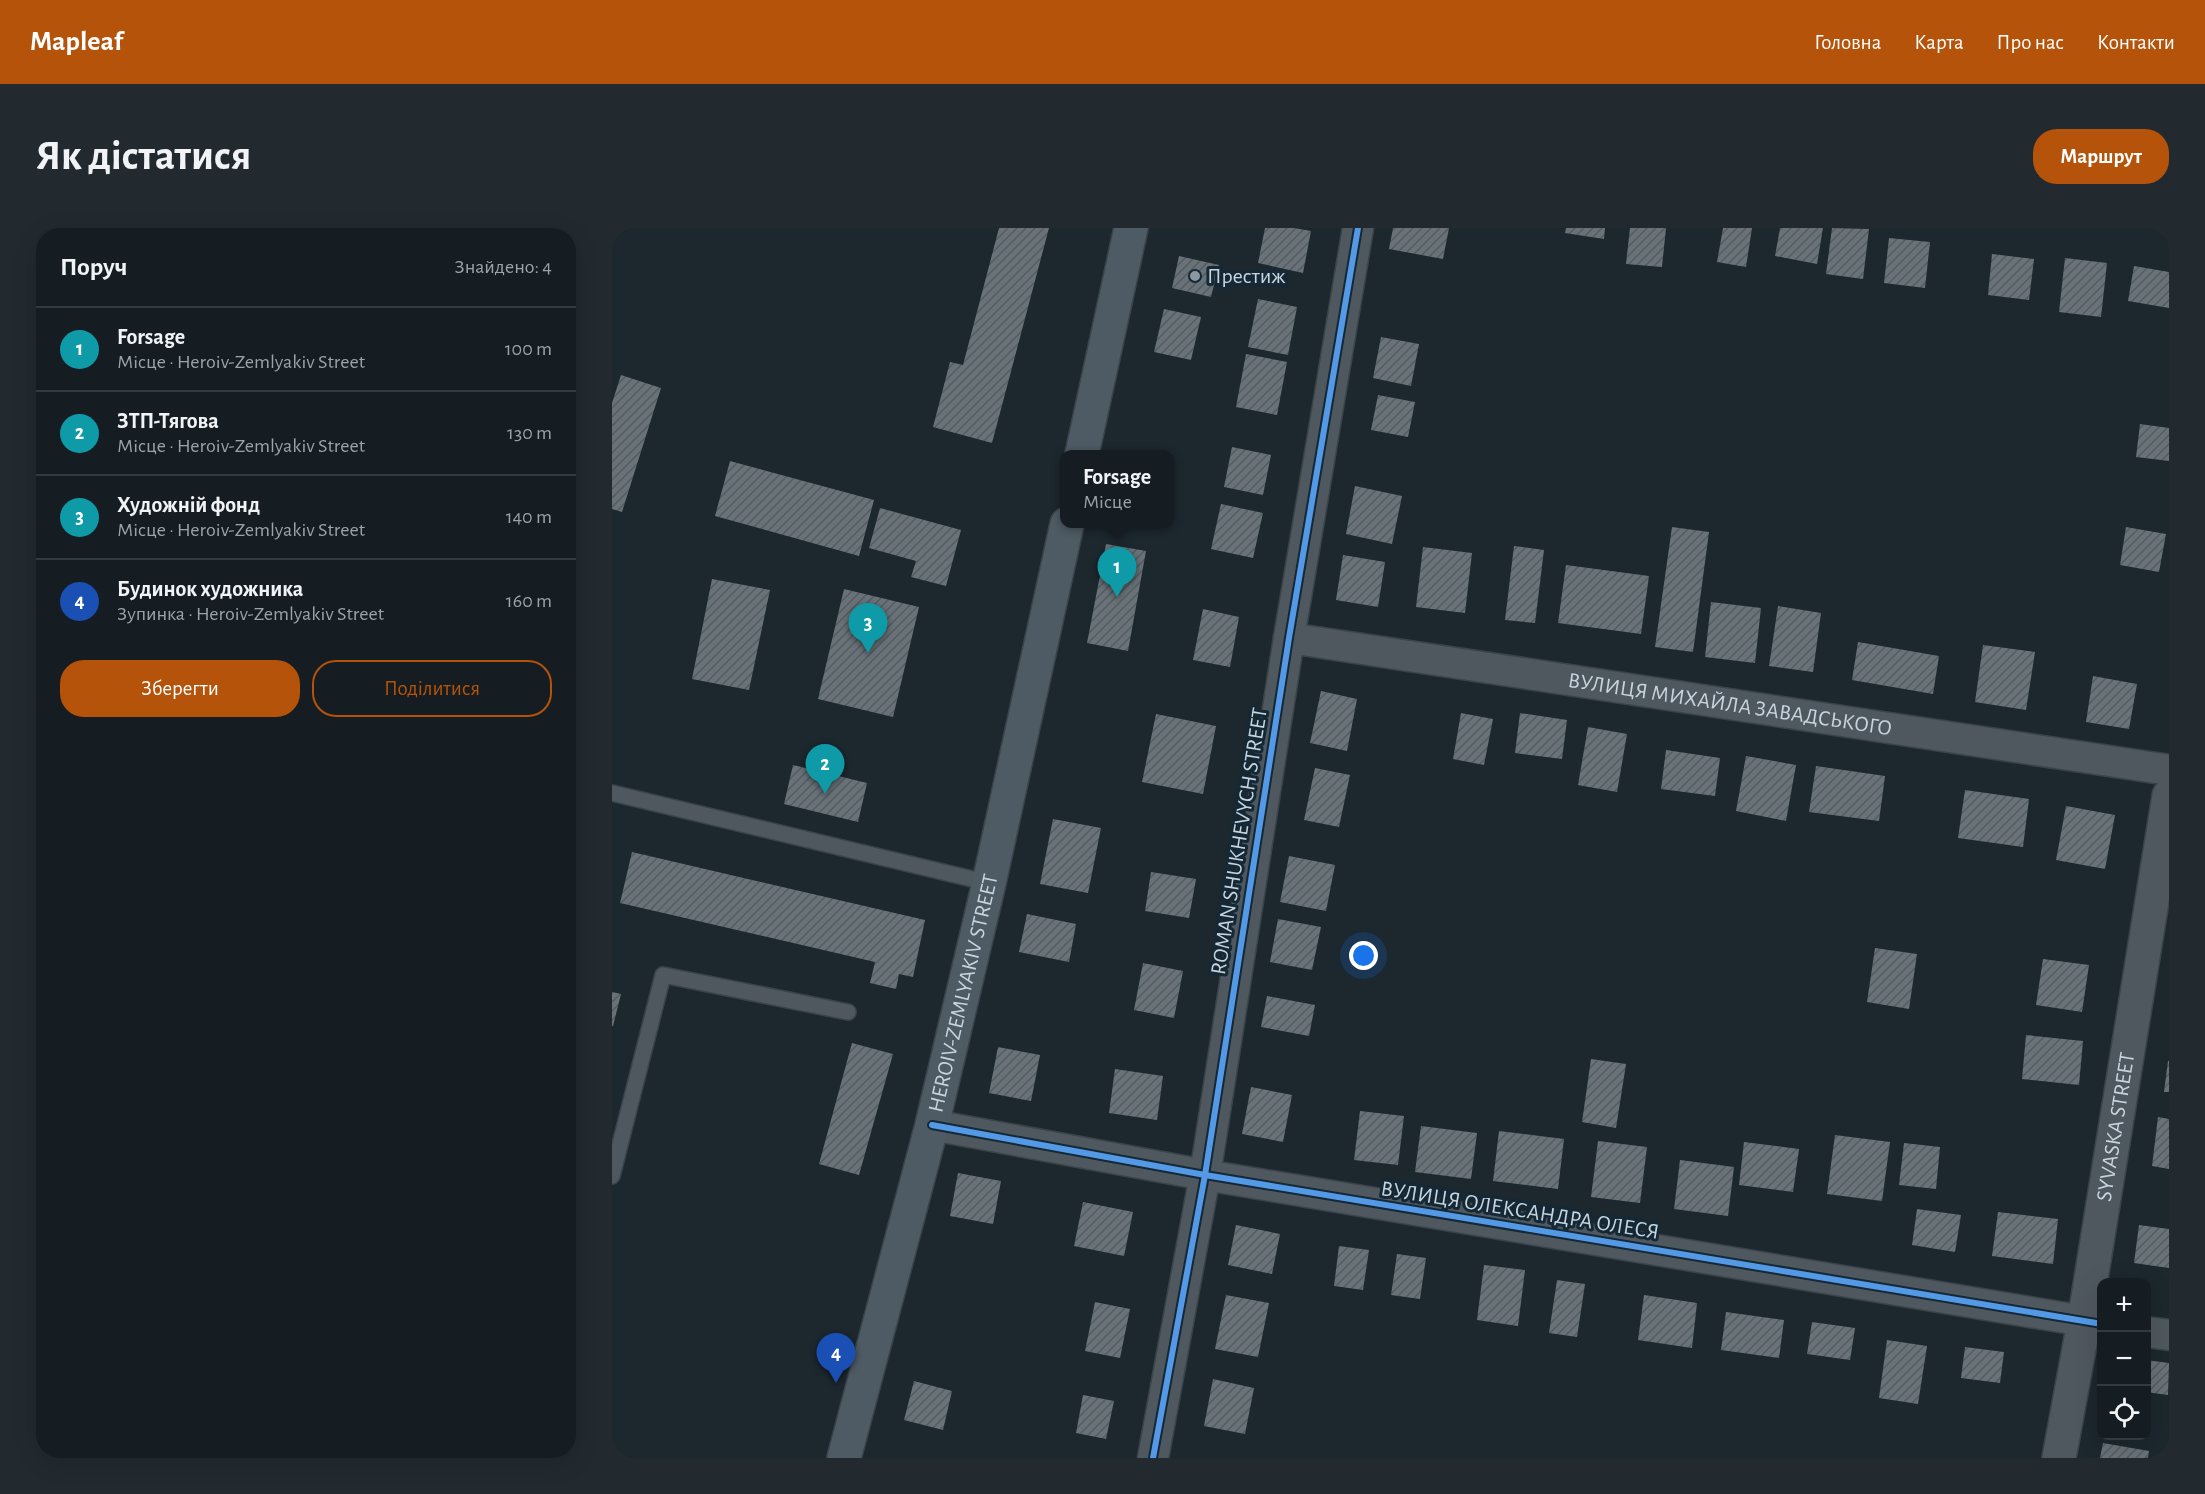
<!DOCTYPE html>
<html lang="uk">
<head>
<meta charset="utf-8">
<style>
	body { margin:0; font-family:"Alegreya Sans",sans-serif; background:#222a2f; color:#f1f3f6 }
	.controls { position:absolute; right:18px; bottom:18px; display:grid; overflow:hidden; border-radius:12px; box-shadow:0 6px 24px #0002 }
	.controls button { width:54px; height:54px; display:grid; place-items:center; padding:0; border:0; border-bottom:2px solid #343b40; background:#151d22; color:#f1f3f6; font:30px sans-serif }
	.you { position:absolute; left:752px; top:728px; width:21px; height:21px; margin:-15px; border:4px solid #fff; border-radius:50%; background:#1a73e8; box-shadow:0 0 0 9px #1a73e833 }
	.badge { display:grid; place-items:center; width:39px; height:39px; border-radius:50%; background:#b45309; color:#fff; font-size:20px; font-weight:700 }
	.pin { position:absolute; translate:-50% -50px; filter:drop-shadow(0 2px 3px #0008) }
	.pin::after { content:''; position:absolute; top:32px; width:21px; height:18px; background:inherit; clip-path:polygon(0 0,100% 0,50% 100%) }
	.popup { position:absolute; left:448px; top:222px; width:114px; height:78px; box-sizing:border-box; display:grid; place-content:center; border-radius:12px; background:#151d22; filter:drop-shadow(0 2px 4px #0005); font-size:20px; white-space:nowrap; color:#9da2a5 }
	.popup b { font-size:22px; color:#f1f3f6 }
	.popup::after { content:''; position:absolute; left:50%; top:100%; margin-left:-12px; border:12px solid transparent; border-top-color:#151d22 }
	.list { margin:0; padding:0; list-style:none }
	h2 { display:flex; justify-content:space-between; align-items:center; height:78px; margin:0; padding:0 24px; font-size:26px }
	h2 small { font-size:20px; font-weight:400; color:#9da2a5 }
	.list li { display:grid; grid-template-columns:39px 1fr auto; gap:18px; align-items:center; box-sizing:border-box; height:84px; padding:0 24px; border-top:2px solid #343b40 }
	.list b { display:block; font-size:22px; white-space:nowrap }
	.list p { margin:0; font-size:20px; white-space:nowrap; color:#9da2a5 }
	.list em { font-size:20px; font-style:normal; color:#9da2a5 }
	.actions { display:flex; gap:12px; padding:18px 24px }
	.actions a { flex:1; padding:14px 0; border:2px solid #b45309; border-radius:24px; text-align:center; font-size:21px; color:#b45309 }
	.actions .main { background:#b45309; color:#fff }
	.icon { flex:none; width:33px; height:33px; fill:none; stroke:currentColor; stroke-width:2; stroke-linecap:round; stroke-linejoin:round }
	.map { position:relative; flex:none; width:1557px; height:1230px; overflow:hidden; border-radius:24px }
	header { display:flex; align-items:center; gap:36px; box-sizing:border-box; height:84px; padding:0 30px; background:#b45309; color:#fff }
	header strong { font-size:28px }
	nav { display:flex; gap:33px; margin-inline-start:auto; font-size:21px }
	.intro { display:flex; align-items:center; justify-content:space-between; box-sizing:border-box; height:144px; padding:0 36px }
	h1 { margin:0; font-size:42px }
	.button { padding:15px 27px; border-radius:24px; background:#b45309; color:#fff; font-size:21px; font-weight:700 }
	main { display:flex; gap:36px; padding:0 36px }
	aside { flex:1; background:#151d22; border-radius:24px; box-shadow:0 6px 24px #0002 }
	.map>svg:first-child { display:block }
</style>
</head>
<body>
<header>
<strong>Mapleaf</strong>
<nav><a>Головна</a><a>Карта</a><a>Про нас</a><a>Контакти</a></nav>
</header>
<div class="intro"><h1>Як дістатися</h1><a class="button">Маршрут</a></div>
<main>
<aside>
<h2>Поруч<small>Знайдено: 4</small></h2>
<ul class="list">
<li><span class="badge" style="background:#0f9aa8">1</span><div><b>Forsage</b><p>Місце · Heroiv-Zemlyakiv Street</p></div><em>100 m</em></li>
<li><span class="badge" style="background:#0f9aa8">2</span><div><b>ЗТП-Тягова</b><p>Місце · Heroiv-Zemlyakiv Street</p></div><em>130 m</em></li>
<li><span class="badge" style="background:#0f9aa8">3</span><div><b>Художній фонд</b><p>Місце · Heroiv-Zemlyakiv Street</p></div><em>140 m</em></li>
<li><span class="badge" style="background:#1a4fb4">4</span><div><b>Будинок художника</b><p>Зупинка · Heroiv-Zemlyakiv Street</p></div><em>160 m</em></li>
</ul>
<div class="actions"><a class="main">Зберегти</a><a>Поділитися</a></div>
</aside>
<div class="map">
<svg width="1557" height="1230" viewBox="0 0 1557 1230">
	<defs>
		<pattern id="building-hatch" width="6" height="6" patternUnits="userSpaceOnUse" patternTransform="scale(1.5)"><rect width="6" height="6" fill="#687278"/><path d="M-1 1l2-2M0 6l6-6M5 7l2-2" fill="none" stroke="#545c60"/></pattern>
	</defs>
	<rect width="100%" height="100%" fill="#1c272e"/>
	<g fill="url(#building-hatch)">
		<polygon points="387,0 437,0 380,215 321,199 338,134 351,137"/>
		<polygon points="653,0 682,0 699,3 691,45 646,35"/>
		<polygon points="781,0 837,0 831,31 777,21"/>
		<polygon points="954,0 993,0 992,11 953,5"/>
		<polygon points="1018,0 1054,0 1050,39 1014,36"/>
		<polygon points="1111,0 1140,0 1134,39 1105,34"/>
		<polygon points="1168,0 1211,0 1205,36 1163,28"/>
		<polygon points="1220,0 1257,1 1251,51 1214,46"/>
		<polygon points="1277,10 1318,14 1313,60 1272,55"/>
		<polygon points="1380,26 1422,31 1417,72 1376,67"/>
		<polygon points="567,28 607,37 599,69 560,60"/>
		<polygon points="1453,30 1495,35 1489,89 1447,84"/>
		<polygon points="1522,38 1557,44 1557,80 1516,73"/>
		<polygon points="646,71 685,79 676,127 636,119"/>
		<polygon points="552,81 589,89 579,132 542,124"/>
		<polygon points="769,109 807,116 799,158 761,150"/>
		<polygon points="634,126 675,134 665,187 624,179"/>
		<polygon points="9,147 49,160 10,284 0,281 0,175"/>
		<polygon points="766,167 803,174 796,209 759,202"/>
		<polygon points="1528,196 1557,200 1557,233 1524,229"/>
		<polygon points="620,219 659,227 651,267 612,259"/>
		<polygon points="118,233 262,272 247,328 103,288"/>
		<polygon points="743,258 790,268 780,316 734,306"/>
		<polygon points="609,276 651,285 641,330 599,321"/>
		<polygon points="268,280 349,302 334,358 299,349 304,333 257,320"/>
		<polygon points="1060,299 1097,304 1081,424 1043,419"/>
		<polygon points="1514,299 1554,306 1547,344 1508,337"/>
		<polygon points="494,316 534,323 516,423 475,415"/>
		<polygon points="902,318 932,322 923,395 893,392"/>
		<polygon points="811,319 860,325 853,385 804,379"/>
		<polygon points="731,327 773,334 766,379 724,372"/>
		<polygon points="954,337 1037,348 1029,406 946,395"/>
		<polygon points="100,351 158,362 137,462 80,451"/>
		<polygon points="232,361 307,379 281,489 206,471"/>
		<polygon points="1099,374 1149,380 1143,435 1093,429"/>
		<polygon points="1166,378 1209,385 1201,444 1157,438"/>
		<polygon points="591,381 627,389 618,439 581,432"/>
		<polygon points="1246,414 1327,428 1321,466 1240,452"/>
		<polygon points="1371,417 1423,424 1414,482 1363,474"/>
		<polygon points="1481,448 1525,456 1517,501 1474,494"/>
		<polygon points="709,463 745,471 735,523 698,515"/>
		<polygon points="849,485 881,491 872,537 841,531"/>
		<polygon points="908,485 955,492 950,531 903,525"/>
		<polygon points="544,486 604,498 591,566 530,554"/>
		<polygon points="976,499 1015,506 1005,564 966,557"/>
		<polygon points="1054,522 1108,530 1103,568 1049,561"/>
		<polygon points="1134,528 1184,537 1174,593 1124,583"/>
		<polygon points="181,537 255,555 246,594 172,576"/>
		<polygon points="1204,538 1273,548 1267,593 1197,584"/>
		<polygon points="703,540 738,547 727,599 692,592"/>
		<polygon points="1353,562 1417,571 1411,619 1346,610"/>
		<polygon points="1454,578 1503,587 1493,641 1444,632"/>
		<polygon points="441,591 489,600 476,665 428,656"/>
		<polygon points="20,624 313,692 301,749 287,746 284,761 258,755 263,734 8,675"/>
		<polygon points="677,628 723,637 714,683 668,674"/>
		<polygon points="539,644 584,651 577,690 533,683"/>
		<polygon points="415,686 464,696 457,734 407,724"/>
		<polygon points="666,691 709,699 700,742 658,734"/>
		<polygon points="1263,720 1305,726 1297,781 1255,774"/>
		<polygon points="1431,731 1477,737 1470,784 1424,777"/>
		<polygon points="531,735 571,743 562,790 522,782"/>
		<polygon points="0,764 9,766 1,798 0,798"/>
		<polygon points="655,768 703,777 697,808 649,799"/>
		<polygon points="1414,807 1471,813 1467,857 1410,851"/>
		<polygon points="240,815 281,826 247,947 207,936"/>
		<polygon points="386,819 428,827 419,873 377,865"/>
		<polygon points="979,831 1014,836 1004,900 970,894"/>
		<polygon points="1556,833 1557,833 1557,864 1552,864"/>
		<polygon points="503,841 551,848 545,892 497,885"/>
		<polygon points="639,859 680,867 671,914 630,906"/>
		<polygon points="748,883 792,888 786,937 742,932"/>
		<polygon points="1546,889 1557,891 1557,941 1540,938"/>
		<polygon points="809,898 865,905 859,951 803,944"/>
		<polygon points="887,903 952,911 946,961 881,953"/>
		<polygon points="1223,907 1278,914 1270,973 1215,966"/>
		<polygon points="986,913 1035,919 1028,975 979,969"/>
		<polygon points="1132,914 1187,921 1181,964 1127,957"/>
		<polygon points="1292,915 1328,919 1324,961 1287,957"/>
		<polygon points="1068,932 1122,939 1116,988 1062,981"/>
		<polygon points="346,945 389,953 381,996 338,988"/>
		<polygon points="471,974 521,984 512,1028 462,1018"/>
		<polygon points="1305,981 1349,987 1343,1024 1300,1017"/>
		<polygon points="1386,984 1446,991 1441,1036 1380,1028"/>
		<polygon points="624,997 668,1006 660,1046 616,1037"/>
		<polygon points="1527,997 1557,1001 1557,1040 1522,1035"/>
		<polygon points="727,1018 757,1022 751,1062 722,1058"/>
		<polygon points="785,1026 814,1030 808,1071 779,1067"/>
		<polygon points="872,1037 913,1042 906,1098 865,1092"/>
		<polygon points="945,1052 973,1056 965,1109 937,1105"/>
		<polygon points="614,1067 657,1075 646,1129 603,1121"/>
		<polygon points="1032,1067 1085,1075 1080,1120 1026,1112"/>
		<polygon points="483,1074 518,1081 508,1130 473,1123"/>
		<polygon points="1114,1084 1172,1092 1167,1130 1109,1122"/>
		<polygon points="1200,1094 1243,1100 1238,1132 1195,1126"/>
		<polygon points="1275,1112 1315,1118 1306,1176 1267,1170"/>
		<polygon points="1353,1119 1392,1124 1388,1155 1349,1150"/>
		<polygon points="1534,1132 1557,1135 1556,1167 1534,1164"/>
		<polygon points="601,1151 642,1160 633,1206 592,1198"/>
		<polygon points="302,1153 340,1163 331,1202 292,1192"/>
		<polygon points="471,1167 502,1173 494,1211 464,1205"/>
		<polygon points="1491,1215 1537,1223 1536,1230 1488,1230"/>
	</g>
	<g fill="none" stroke-linecap="round" stroke-linejoin="round">
		<g stroke="#3a434a" stroke-width="18">
			<g id="lane">
				<polyline points="0,565 377,655"/>
				<polyline points="0,948 51,747 236,784"/>
			</g>
		</g>
		<g stroke="#3a434a" stroke-width="33">
			<g id="street">
				<path id="s1" d="M677 410 1557 542"/>
				<polyline points="320,897 593,947 1490,1096"/>
				<polyline points="1534,1104 1557,1107"/>
				<polyline points="541,1230 593,947 677,410 746,0"/>
			</g>
		</g>
		<g stroke="#3a434a" stroke-width="36">
			<g id="secondary">
				<path id="s2" d="M1447 1230 1472 1094 1557 568"/>
			</g>
		</g>
		<g stroke="#3a434a" stroke-width="36">
			<g id="primary">
				<polyline points="470,226 519,0"/>
				<path id="s3" d="M232 1230 320 897 377 655 455 296"/>
			</g>
		</g>
		<use href="#lane" stroke="#50585f" stroke-width="15"/>
		<use href="#street" stroke="#50585f" stroke-width="30"/>
		<use href="#secondary" stroke="#50585f" stroke-width="33"/>
		<use href="#primary" stroke="#4e5b64" stroke-width="33"/>
		<g stroke="#142836" stroke-width="10">
			<g id="cycleway">
				<polyline points="320,897 593,947 1490,1096"/>
				<polyline points="541,1230 593,947 677,410 746,0"/>
			</g>
		</g>
		<use href="#cycleway" stroke="#5399e6" stroke-width="6"/>
	</g>
	<circle fill="#8c97a0" stroke="#142836" stroke-width="2" cx="583" cy="48" r="6"/>
	<g text-anchor="middle" dominant-baseline="central" stroke-width="6" stroke-linejoin="round" paint-order="stroke">
		<g font-size="22" fill="#c8d4dd" stroke="#142836" text-anchor="start">
			<text x="595" y="48">Престиж</text>
		</g>
		<g font-size="22" fill="#c8d4dd" stroke="#142836">
			<text stroke="none"><textPath href="#s1" startOffset="446">ВУЛИЦЯ МИХАЙЛА ЗАВАДСЬКОГО</textPath></text>
			<text transform="translate(627 613) rotate(-81)">ROMAN SHUKHEVYCH STREET</text>
			<text stroke="none"><textPath href="#s3" startOffset="480">HEROIV-ZEMLYAKIV STREET</textPath></text>
			<text stroke="none"><textPath href="#s2" startOffset="336">SYVASKA STREET</textPath></text>
			<text transform="translate(908 982) rotate(9)">ВУЛИЦЯ ОЛЕКСАНДРА ОЛЕСЯ</text>
		</g>
	</g>
</svg>
<div class="controls">
<button>+</button>
<button>−</button>
<button><svg class="icon" aria-label="locate" viewBox="0 0 24 24"><circle cx="12" cy="12" r="6"/><path d="M12 2v4M12 18v4M2 12h4M18 12h4"/></svg></button>
</div>
<div class="you"></div>
<div class="pin badge" style="left:505px;top:369px;background:#0f9aa8">1</div>
<div class="popup"><b>Forsage</b>Місце</div>
<div class="pin badge" style="left:213px;top:566px;background:#0f9aa8">2</div>
<div class="pin badge" style="left:256px;top:425px;background:#0f9aa8">3</div>
<div class="pin badge" style="left:224px;top:1155px;background:#1a4fb4">4</div>
</div>
</main>
</body>
</html>
